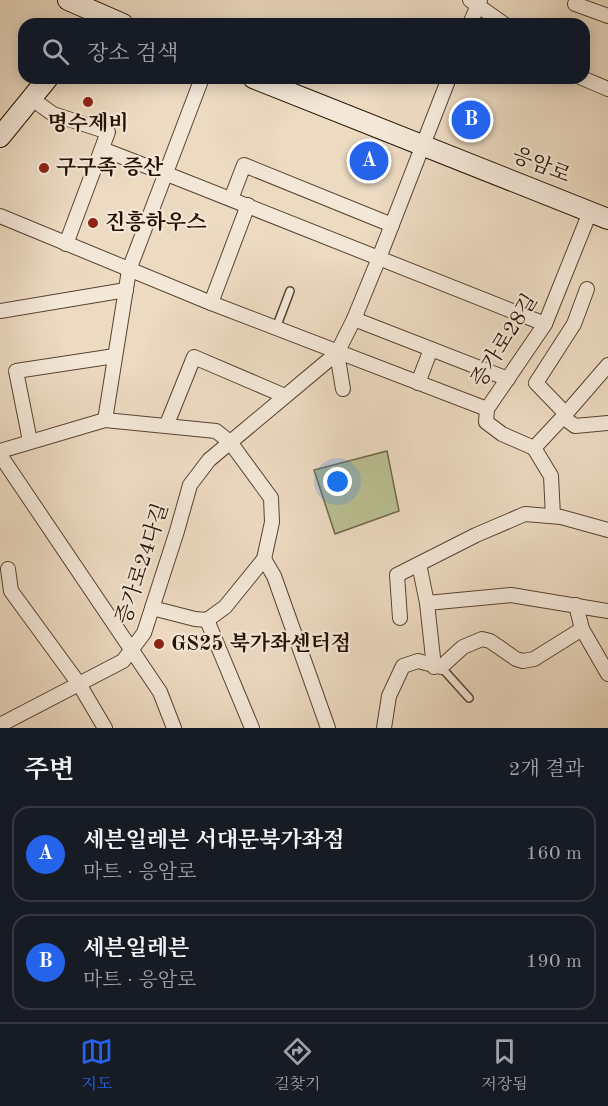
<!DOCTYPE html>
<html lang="ko">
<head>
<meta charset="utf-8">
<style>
	body { margin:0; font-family:"Old Standard TT","Noto Serif KR",serif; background:#20242c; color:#f1f3f6 }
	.you { position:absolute; left:338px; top:482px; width:21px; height:21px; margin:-15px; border:4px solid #fff; border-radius:50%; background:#1a73e8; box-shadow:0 0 0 9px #1a73e833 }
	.badge { display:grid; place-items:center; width:39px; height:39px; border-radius:50%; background:#2563eb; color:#fff; font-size:20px; font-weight:700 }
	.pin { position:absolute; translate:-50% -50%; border:3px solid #fff; box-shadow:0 2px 6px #0006 }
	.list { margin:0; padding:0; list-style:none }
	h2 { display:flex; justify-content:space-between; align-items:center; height:78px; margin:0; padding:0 24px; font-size:26px }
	h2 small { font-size:20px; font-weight:400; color:#9ea1a6 }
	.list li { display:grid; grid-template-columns:39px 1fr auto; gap:18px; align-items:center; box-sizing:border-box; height:96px; margin:0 12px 12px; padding:0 12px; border:2px solid #363941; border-radius:18px }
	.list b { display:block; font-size:22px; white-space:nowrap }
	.list p { margin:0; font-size:20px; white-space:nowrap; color:#9ea1a6 }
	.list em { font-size:20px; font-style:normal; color:#9ea1a6 }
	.icon { flex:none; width:33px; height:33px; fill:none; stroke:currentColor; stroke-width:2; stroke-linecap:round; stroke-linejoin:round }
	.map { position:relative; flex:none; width:608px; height:728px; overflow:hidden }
	.search { position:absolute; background:#171b24; box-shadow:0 3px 15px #0003; left:18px; right:18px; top:18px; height:66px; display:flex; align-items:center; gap:15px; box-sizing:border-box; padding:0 21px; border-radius:18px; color:#9ea1a6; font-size:22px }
	.sheet { height:294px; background:#171b24 }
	nav { display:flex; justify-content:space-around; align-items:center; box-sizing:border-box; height:84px; border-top:2px solid #363941; background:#171b24; font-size:16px; color:#9ea1a6 }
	nav a { display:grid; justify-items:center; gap:3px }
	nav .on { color:#2563eb }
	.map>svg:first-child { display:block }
</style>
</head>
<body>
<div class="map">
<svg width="608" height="728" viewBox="0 0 608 728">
	<rect width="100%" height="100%" fill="#ecdac1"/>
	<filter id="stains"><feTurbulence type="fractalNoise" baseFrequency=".00333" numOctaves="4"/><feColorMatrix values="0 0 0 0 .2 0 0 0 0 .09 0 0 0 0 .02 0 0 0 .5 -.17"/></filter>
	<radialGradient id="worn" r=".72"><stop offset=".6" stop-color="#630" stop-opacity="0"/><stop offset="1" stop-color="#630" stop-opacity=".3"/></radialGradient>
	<polygon fill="#b9bf92" stroke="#706849" stroke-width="1.5" points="387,451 399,511 335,534 314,470"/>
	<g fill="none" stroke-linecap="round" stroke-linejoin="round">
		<g stroke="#584330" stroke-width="10">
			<g id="service">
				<polyline points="276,328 290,291"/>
				<polyline points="441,667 469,698"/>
			</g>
		</g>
		<g stroke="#584330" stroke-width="16">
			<g id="minor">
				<polyline points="470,0 504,24"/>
				<polyline points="577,0 575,4 608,16"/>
				<polyline points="470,24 480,0"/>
				<polyline points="582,78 608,89"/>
				<polyline points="32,99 53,114 108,132 66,244"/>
				<polyline points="102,149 177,178 545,324"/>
				<polyline points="231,199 244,165 392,225"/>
				<polyline points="0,216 211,303 487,409"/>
				<polyline points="211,303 248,205"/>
				<polyline points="0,311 126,290"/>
				<polyline points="354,319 508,379"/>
				<polyline points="337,353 343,389"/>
				<polyline points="418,383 431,349"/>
				<polyline points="487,409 545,324 590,212"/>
				<polyline points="487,409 486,422 502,434 534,448"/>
				<polyline points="566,414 536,383 574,324 587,289"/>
				<polyline points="563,417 575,426 608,423"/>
				<polyline points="105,420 129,270 202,78"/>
				<polyline points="167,424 194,357 285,396"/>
				<polyline points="30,441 16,371 115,356"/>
				<polyline points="534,448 563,417 608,365"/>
				<polyline points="534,448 551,476 553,516"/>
				<polyline points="0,451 105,420 216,431 230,442 271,498 272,522 264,559 225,607 207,620 195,619 152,608"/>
				<polyline points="0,455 160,692 174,728"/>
				<polyline points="264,559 274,576 328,728"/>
				<polyline points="419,564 427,603 434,667"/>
				<polyline points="8,569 11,591 79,684 105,728"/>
				<polyline points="427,603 511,595 608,611"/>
				<polyline points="576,605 582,629 608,674"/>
				<polyline points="400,618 397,575 476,535 525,514 561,517 608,530"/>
				<polyline points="207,620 252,728"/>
				<polyline points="0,725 123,661 144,633 177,531 190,485 209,460 337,353 354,319 379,258 449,78"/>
				<polyline points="384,728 389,696 403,666 418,661 441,667 463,647 482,639 490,641 516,659 523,661 534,659 582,629"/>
			</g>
		</g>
		<g stroke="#261100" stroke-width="22">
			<g id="secondary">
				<polyline points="68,0 123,24"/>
				<polyline points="253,78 608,219"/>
				<polyline points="0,137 48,78"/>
			</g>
		</g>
		<use href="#service" stroke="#f3e7d7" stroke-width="7"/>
		<use href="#minor" stroke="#f3e7d7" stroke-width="14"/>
		<use href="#secondary" stroke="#f3e7d7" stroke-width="20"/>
	</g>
	<g fill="#8f2418" stroke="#f3e7d7" stroke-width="2">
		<circle cx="88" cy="102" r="6"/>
		<circle cx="44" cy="168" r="6"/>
		<circle cx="93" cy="223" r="6"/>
		<circle cx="159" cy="644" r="6"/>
	</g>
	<g text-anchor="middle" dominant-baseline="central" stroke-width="4.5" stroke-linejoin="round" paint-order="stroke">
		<g font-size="21" font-weight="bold" fill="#261100" stroke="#f3e7d7" text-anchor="start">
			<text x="88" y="124" text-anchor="middle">명수제비</text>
			<text x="56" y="168">구구족 증산</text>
			<text x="105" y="223">진흥하우스</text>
			<text x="171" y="644">GS25 북가좌센터점</text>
		</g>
		<g font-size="21" fill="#261100" stroke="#f3e7d7">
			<text transform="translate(541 166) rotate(22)">응암로</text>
			<text transform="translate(505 341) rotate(-58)">증가로28길</text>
			<text transform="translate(143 564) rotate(-72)">증가로24다길</text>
		</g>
	</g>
	<rect width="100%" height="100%" filter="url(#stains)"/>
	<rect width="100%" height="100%" fill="url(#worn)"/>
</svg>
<div class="you"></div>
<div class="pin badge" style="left:369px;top:161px">A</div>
<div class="pin badge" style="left:471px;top:120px">B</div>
<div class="search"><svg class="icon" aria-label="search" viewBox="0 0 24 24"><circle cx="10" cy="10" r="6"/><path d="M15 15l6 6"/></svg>장소 검색</div>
</div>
<section class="sheet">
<h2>주변<small>2개 결과</small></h2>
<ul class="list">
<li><span class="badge">A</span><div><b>세븐일레븐 서대문북가좌점</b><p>마트 · 응암로</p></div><em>160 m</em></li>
<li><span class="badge">B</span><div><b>세븐일레븐</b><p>마트 · 응암로</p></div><em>190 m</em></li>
</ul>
</section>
<nav>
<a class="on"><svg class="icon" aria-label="map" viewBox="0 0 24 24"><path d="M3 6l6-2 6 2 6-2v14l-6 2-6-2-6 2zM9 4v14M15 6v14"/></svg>지도</a>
<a><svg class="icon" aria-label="directions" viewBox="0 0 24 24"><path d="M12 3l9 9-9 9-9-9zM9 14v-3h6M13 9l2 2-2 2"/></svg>길찾기</a>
<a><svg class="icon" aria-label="saved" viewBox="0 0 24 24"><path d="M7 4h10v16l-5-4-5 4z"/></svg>저장됨</a>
</nav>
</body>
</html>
